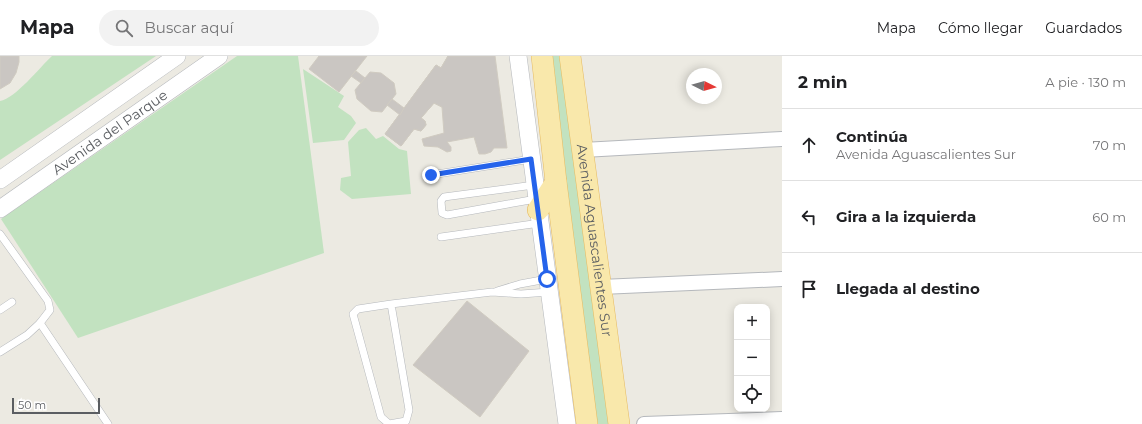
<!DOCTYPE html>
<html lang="es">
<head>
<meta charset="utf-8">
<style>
	body { margin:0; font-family:Montserrat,sans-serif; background:#f2f2f2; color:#202124 }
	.controls { position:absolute; right:12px; bottom:12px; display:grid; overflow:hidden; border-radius:8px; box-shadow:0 2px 10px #0003 }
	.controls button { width:36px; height:36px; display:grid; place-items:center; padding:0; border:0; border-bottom:1px solid #e0e0e0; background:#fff; color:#202124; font:20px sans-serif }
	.compass { position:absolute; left:686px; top:12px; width:36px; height:36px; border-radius:50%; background:#fff; box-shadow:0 2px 10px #0003; rotate:95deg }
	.scale { position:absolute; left:12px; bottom:10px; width:88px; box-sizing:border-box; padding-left:4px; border:2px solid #5b5e62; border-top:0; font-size:11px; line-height:14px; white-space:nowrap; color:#5b5e62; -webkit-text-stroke:3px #fff; paint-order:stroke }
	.stop { position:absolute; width:12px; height:12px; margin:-9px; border:3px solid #2563eb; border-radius:50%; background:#fff }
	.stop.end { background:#2563eb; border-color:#fff; box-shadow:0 1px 4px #0008 }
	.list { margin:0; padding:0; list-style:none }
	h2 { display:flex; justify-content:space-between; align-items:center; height:52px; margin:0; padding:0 16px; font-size:17px }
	h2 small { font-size:13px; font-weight:400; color:#757577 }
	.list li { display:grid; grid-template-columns:26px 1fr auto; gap:12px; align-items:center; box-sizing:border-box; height:72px; padding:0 16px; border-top:1px solid #e0e0e0 }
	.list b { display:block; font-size:15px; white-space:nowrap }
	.list p { margin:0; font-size:13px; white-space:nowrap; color:#757577 }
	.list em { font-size:13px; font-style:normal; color:#757577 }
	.icon { flex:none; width:22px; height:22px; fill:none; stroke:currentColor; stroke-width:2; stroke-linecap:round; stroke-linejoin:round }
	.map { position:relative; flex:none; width:782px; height:368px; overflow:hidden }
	header { display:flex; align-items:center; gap:24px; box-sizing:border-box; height:56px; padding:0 20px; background:#fff; border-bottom:1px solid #e0e0e0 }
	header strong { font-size:19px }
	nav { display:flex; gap:22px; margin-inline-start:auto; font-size:14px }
	.search { width:280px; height:36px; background:#f2f2f2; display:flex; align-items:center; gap:10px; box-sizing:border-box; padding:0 14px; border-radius:22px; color:#757577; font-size:15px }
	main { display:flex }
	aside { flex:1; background:#fff }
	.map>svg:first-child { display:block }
</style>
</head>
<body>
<header>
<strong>Mapa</strong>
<div class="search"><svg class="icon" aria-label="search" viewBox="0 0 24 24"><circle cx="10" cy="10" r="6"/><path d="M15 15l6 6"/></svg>Buscar aquí</div>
<nav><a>Mapa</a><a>Cómo llegar</a><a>Guardados</a></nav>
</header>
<main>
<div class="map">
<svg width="782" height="368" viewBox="0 0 782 368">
	<rect width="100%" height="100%" fill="#eceae2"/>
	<g fill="#c2e2c0">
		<path d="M52 0H156L0 104V45C16 42 39 12 52 0Z"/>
		<polygon points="237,0 298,0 324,197 78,282 1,163"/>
		<polygon points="548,0 563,0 612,368 596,368"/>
		<polygon points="303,13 344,40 338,51 351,60 356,67 344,84 313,87"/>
		<polygon points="366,72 376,83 383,80 399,93 407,95 411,138 352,143 340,134 341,122 351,120 348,86 359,74"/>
	</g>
	<g fill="#cac6c2" stroke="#d0cbc1">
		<polygon points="0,0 19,0 19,6 16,17 10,27 0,33"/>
		<polygon points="319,0 318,0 367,0 339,36 309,13"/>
		<polygon points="448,0 460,0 447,17 459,28 442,51 434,47 421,62 425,65 426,69 421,75 414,73 401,90 385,78 436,9 441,12"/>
		<polygon points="448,0 495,0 507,92 494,92 491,96 485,98 479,98 474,81 447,86 451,91 451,95 447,96 438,91 424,90 422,83 444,77 442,51 434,47 421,62 425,65 426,69 421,75 414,73 401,90 385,78 436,9 441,12"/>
		<polygon points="356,15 365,22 361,27 351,20"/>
		<polygon points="370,16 381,17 394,27 396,38 382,56 371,55 357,43 355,34"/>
		<polygon points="392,43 404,52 400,59 387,49"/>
		<polygon points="467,245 529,295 480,361 413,309"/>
	</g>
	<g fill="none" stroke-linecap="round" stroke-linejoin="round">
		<g stroke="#b5b8bc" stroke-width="8">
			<g id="service">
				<polyline points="431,119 531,103"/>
				<polyline points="534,129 444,141 441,145 442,157 447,159 536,143"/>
				<polyline points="0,178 48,245 50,254 40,267 108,368"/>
				<polyline points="441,181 540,167"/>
				<polyline points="497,235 520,228 547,223"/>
				<polyline points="391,248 409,354 406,365 389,368 381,361 353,258 358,253 391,248 492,236 521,238 549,236"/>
				<polyline points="0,254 12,246"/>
				<polyline points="0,296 27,279 40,267"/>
			</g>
		</g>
		<g stroke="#b5b8bc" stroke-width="16">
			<g id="minor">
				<polyline points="583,94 782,83"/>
				<polyline points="601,231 782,223"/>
				<polyline points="644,368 782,363"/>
			</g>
		</g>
		<g stroke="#b5b8bc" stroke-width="18">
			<g id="tertiary">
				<polyline points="518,0 567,368"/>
				<polyline points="0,124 177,0"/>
				<path id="s1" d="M0 153 219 0"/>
			</g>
		</g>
		<g stroke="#e6ba61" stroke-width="22">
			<g id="primary">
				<polyline points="542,0 556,126 587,368"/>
				<path id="s2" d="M570 0 619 368"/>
				<polyline points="538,154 556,126"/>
			</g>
		</g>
		<use href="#service" stroke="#fff" stroke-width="7"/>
		<use href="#minor" stroke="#fff" stroke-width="14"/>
		<use href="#tertiary" stroke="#fff" stroke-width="17"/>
		<use href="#primary" stroke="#f9e8ab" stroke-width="21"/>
	</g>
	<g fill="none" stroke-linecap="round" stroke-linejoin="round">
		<polyline stroke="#2563eb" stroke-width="5" points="431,119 531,103 547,223"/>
	</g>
	<g text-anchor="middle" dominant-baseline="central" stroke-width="3" stroke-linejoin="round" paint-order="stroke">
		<g font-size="14" fill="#5b5e62" stroke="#fff">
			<text stroke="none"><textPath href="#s1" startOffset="134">Avenida del Parque</textPath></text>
			<text stroke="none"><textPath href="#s2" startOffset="186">Avenida Aguascalientes Sur</textPath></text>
		</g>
	</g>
</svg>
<div class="controls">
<button>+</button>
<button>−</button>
<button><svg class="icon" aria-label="locate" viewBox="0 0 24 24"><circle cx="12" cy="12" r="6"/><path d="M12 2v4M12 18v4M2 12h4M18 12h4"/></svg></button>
</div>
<svg class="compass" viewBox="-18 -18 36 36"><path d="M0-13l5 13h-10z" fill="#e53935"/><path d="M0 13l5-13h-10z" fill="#757577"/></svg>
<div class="scale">50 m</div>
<div class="stop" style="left:547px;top:223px"></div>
<div class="stop end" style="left:431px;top:119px"></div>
</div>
<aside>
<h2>2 min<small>A pie · 130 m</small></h2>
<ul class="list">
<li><svg class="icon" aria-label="ahead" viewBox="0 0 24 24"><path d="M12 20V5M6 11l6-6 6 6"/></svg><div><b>Continúa</b><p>Avenida Aguascalientes Sur</p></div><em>70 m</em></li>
<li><svg class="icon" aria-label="left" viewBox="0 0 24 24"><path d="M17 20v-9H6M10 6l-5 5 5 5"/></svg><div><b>Gira a la izquierda</b></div><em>60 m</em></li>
<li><svg class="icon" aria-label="arrive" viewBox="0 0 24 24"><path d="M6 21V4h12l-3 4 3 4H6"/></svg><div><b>Llegada al destino</b></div></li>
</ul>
</aside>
</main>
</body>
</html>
